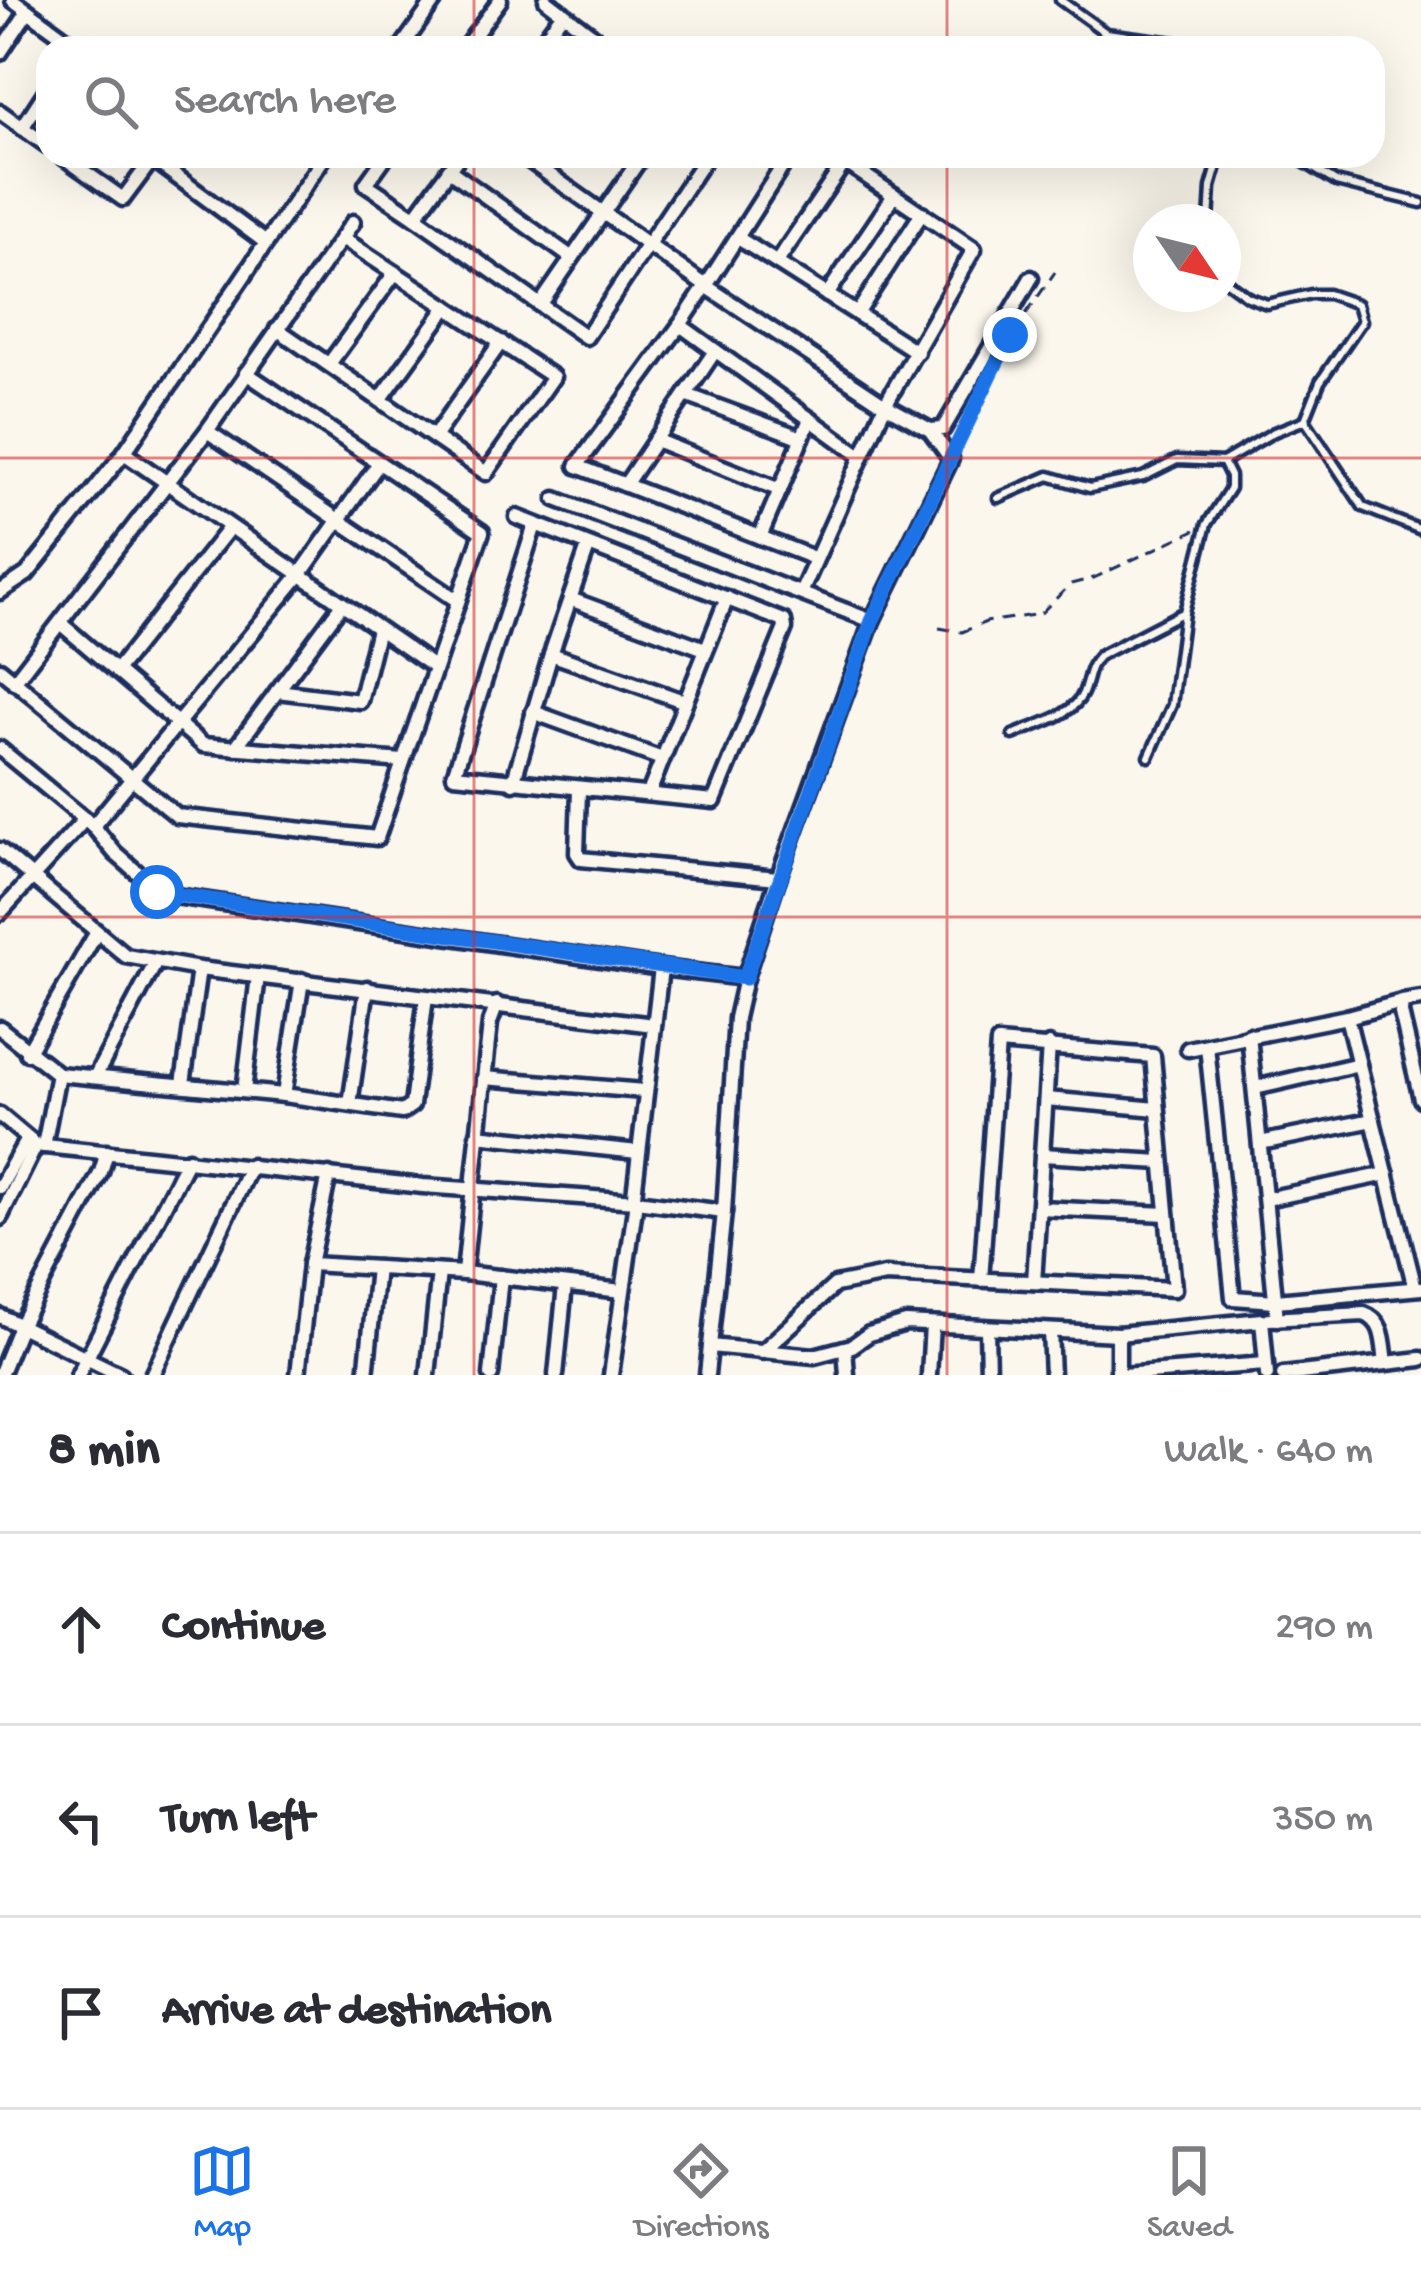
<!DOCTYPE html>
<html lang="en">
<head>
<meta charset="utf-8">
<style>
	body { margin:0; font-family:"Gochi Hand",sans-serif; background:#f7f7f7; color:#2b2b33 }
	.compass { position:absolute; left:1133px; top:204px; width:108px; height:108px; border-radius:50%; background:#fff; box-shadow:0 12px 48px #0002; rotate:125deg }
	.stop { position:absolute; width:36px; height:36px; margin:-27px; border:9px solid #1a73e8; border-radius:50%; background:#fff }
	.stop.end { background:#1a73e8; border-color:#fff; box-shadow:0 3px 12px #0008 }
	.list { margin:0; padding:0; list-style:none }
	h2 { display:flex; justify-content:space-between; align-items:center; height:156px; margin:0; padding:0 48px; font-size:51px }
	h2 small { font-size:39px; font-weight:400; color:#7c7c81 }
	.list li { display:grid; grid-template-columns:78px 1fr auto; gap:36px; align-items:center; box-sizing:border-box; height:192px; padding:0 48px; border-top:3px solid #e1e1e2 }
	.list b { display:block; font-size:45px; white-space:nowrap }
	.list em { font-size:39px; font-style:normal; color:#7c7c81 }
	.icon { flex:none; width:66px; height:66px; fill:none; stroke:currentColor; stroke-width:2; stroke-linecap:round; stroke-linejoin:round }
	.map { position:relative; flex:none; width:1421px; height:1375px; overflow:hidden }
	.search { position:absolute; background:#fff; box-shadow:0 12px 48px #0002; left:36px; right:36px; top:36px; height:132px; display:flex; align-items:center; gap:30px; box-sizing:border-box; padding:0 42px; border-radius:36px; color:#7c7c81; font-size:45px }
	.sheet { height:732px; background:#fff }
	nav { display:flex; justify-content:space-around; align-items:center; box-sizing:border-box; height:168px; border-top:3px solid #e1e1e2; background:#fff; font-size:33px; color:#7c7c81 }
	nav a { display:grid; justify-items:center; gap:6px }
	nav .on { color:#1a73e8 }
	.map>svg:first-child { display:block }
</style>
</head>
<body>
<div class="map">
<svg width="1421" height="1375" viewBox="0 0 1421 1375">
	<rect width="100%" height="100%" fill="#fbf7ec"/>
	<filter id="ink" filterUnits="userSpaceOnUse"><feTurbulence type="fractalNoise" baseFrequency=".00833" numOctaves="2"/><feDisplacementMap in="SourceGraphic" scale="24" xChannelSelector="R" yChannelSelector="G"/><feConvolveMatrix kernelMatrix="1 2 1 2 8 2 1 2 1" color-interpolation-filters="sRGB"/></filter>
	<g filter="url(#ink)">
		<g fill="none" stroke-linecap="round" stroke-linejoin="round">
			<g stroke="#1b2f5e" stroke-width="15">
				<g id="lane">
					<polyline points="1060,0 1106,33 1220,48"/>
					<polyline points="1294,156 1336,182 1421,203"/>
					<polyline points="1209,222 1211,187 1220,156"/>
					<polyline points="1223,279 1248,297 1267,304 1311,294 1328,294 1357,304 1362,321 1320,382 1305,420 1363,507 1421,530"/>
					<polyline points="998,498 1049,476 1090,488 1143,477 1177,460 1223,462 1274,432 1305,420"/>
					<path d="M1013 735C1034 725 1074 716 1083 693 1089 679 1088 667 1099 656L1184 612"/>
					<polyline points="1149,757 1172,705 1184,612 1207,524 1230,488 1230,476 1223,462"/>
				</g>
			</g>
			<g stroke="#1b2f5e" stroke-width="21">
				<g id="street">
					<polyline points="13,0 79,48"/>
					<polyline points="546,0 563,13"/>
					<polyline points="401,48 435,0"/>
					<polyline points="465,48 500,0"/>
					<polyline points="537,48 563,13 609,48"/>
					<polyline points="0,53 28,11"/>
					<polyline points="0,112 48,146"/>
					<polyline points="22,128 48,88"/>
					<polyline points="62,156 123,199 155,156"/>
					<polyline points="386,156 366,184 415,217"/>
					<polyline points="459,156 415,217 586,337 707,156"/>
					<polyline points="523,156 706,286 680,325 861,456"/>
					<polyline points="789,156 706,286 885,405 801,593"/>
					<polyline points="836,156 974,249 885,405 930,430 943,429 1031,278"/>
					<polyline points="153,159 265,242"/>
					<polyline points="449,170 572,258"/>
					<polyline points="738,238 917,352"/>
					<polyline points="777,262 845,162"/>
					<polyline points="827,295 894,195"/>
					<polyline points="540,305 642,156"/>
					<polyline points="857,314 922,213"/>
					<polyline points="680,325 577,466 814,558"/>
					<polyline points="277,329 486,473 553,377 342,238"/>
					<polyline points="329,364 395,273"/>
					<polyline points="686,395 802,438"/>
					<polyline points="380,400 447,307"/>
					<polyline points="207,431 458,601"/>
					<polyline points="434,437 501,342"/>
					<polyline points="655,440 780,490"/>
					<polyline points="124,453 325,156"/>
					<polyline points="625,485 715,351"/>
					<polyline points="556,499 872,621"/>
					<polyline points="517,517 784,621 785,628 714,801 454,775 535,525"/>
					<polyline points="760,537 810,419"/>
					<polyline points="0,592 27,574 124,453 434,667"/>
					<polyline points="570,599 705,649"/>
					<polyline points="60,623 203,745 403,761"/>
					<polyline points="551,654 683,701"/>
					<polyline points="0,669 177,816 377,838 482,532 246,373"/>
					<polyline points="116,671 230,527"/>
					<polyline points="14,682 207,431 353,222"/>
					<polyline points="277,691 360,701 378,629"/>
					<polyline points="533,712 662,759"/>
					<polyline points="235,748 342,604"/>
					<polyline points="0,749 93,826 115,853 162,894 661,968"/>
					<polyline points="513,783 551,654 588,547"/>
					<polyline points="579,790 577,853 581,859 778,878"/>
					<polyline points="649,793 727,598"/>
					<polyline points="93,826 299,576 379,463"/>
					<polyline points="0,850 126,956 199,969 654,1025"/>
					<polyline points="0,913 85,819"/>
					<polyline points="1421,999 1402,1002 1401,1013 1421,1099"/>
					<polyline points="1402,1002 1347,1017 1415,1288"/>
					<polyline points="0,1028 58,1074 284,1095 402,1112 412,1105 426,997"/>
					<polyline points="1249,1035 1277,1319"/>
					<polyline points="1207,1046 1233,1298 1276,1301 1421,1288"/>
					<polyline points="1188,1049 1347,1017"/>
					<polyline points="27,1053 97,932"/>
					<polyline points="96,1075 156,962"/>
					<polyline points="484,1078 644,1091"/>
					<polyline points="183,1084 199,969"/>
					<polyline points="1255,1088 1359,1064"/>
					<polyline points="244,1091 258,976"/>
					<polyline points="284,1095 302,980"/>
					<polyline points="1046,1099 1157,1109"/>
					<polyline points="350,1104 367,988"/>
					<polyline points="0,1115 31,1141"/>
					<polyline points="477,1135 638,1152"/>
					<polyline points="1260,1143 1373,1120"/>
					<polyline points="44,1146 58,1074"/>
					<polyline points="1042,1155 1162,1162"/>
					<polyline points="0,1187 27,1139"/>
					<polyline points="1266,1199 1387,1174"/>
					<polyline points="1039,1208 1167,1214"/>
					<polyline points="0,1218 36,1145 423,1186 636,1201 724,1212"/>
					<polyline points="310,1264 464,1273 622,1291"/>
					<polyline points="464,1273 490,1023 497,1004"/>
					<polyline points="1034,1282 1049,1045"/>
					<polyline points="0,1316 121,1375"/>
					<path d="M1269 1319 1364 1314C1385 1321 1383 1344 1386 1363"/>
					<polyline points="987,1328 988,1375"/>
					<polyline points="1050,1331 1052,1375"/>
					<polyline points="1118,1334 1118,1375"/>
					<polyline points="710,1346 814,1356 852,1346 869,1334 906,1323 1118,1334 1262,1320 1267,1375"/>
					<polyline points="845,1348 847,1375"/>
					<polyline points="762,1352 835,1285 885,1275 1174,1289 1153,1056 998,1043 981,1280"/>
					<polyline points="0,1375 20,1326 101,1172 107,1152"/>
					<polyline points="78,1375 188,1159"/>
					<polyline points="152,1375 251,1166"/>
					<polyline points="298,1375 310,1264 329,1175"/>
					<polyline points="366,1375 377,1268"/>
					<polyline points="428,1375 439,1272"/>
					<polyline points="491,1375 501,1277"/>
					<polyline points="556,1375 565,1285"/>
					<polyline points="611,1375 636,1201 634,1195 661,968 745,978"/>
					<polyline points="707,1375 724,1212 736,1018 745,978 778,878 872,621 951,459 930,430"/>
					<polyline points="929,1375 932,1325"/>
					<polyline points="1122,1375 1265,1364"/>
					<polyline points="1283,1375 1421,1359"/>
				</g>
			</g>
			<g stroke="#1b2f5e" stroke-width="3" stroke-dasharray="12 9" stroke-linecap="butt">
				<polyline points="1026,314 1055,272"/>
				<polyline points="957,447 992,374"/>
				<polyline points="939,628 962,632 986,622 1040,614 1071,584 1094,578 1195,530"/>
			</g>
			<use href="#lane" stroke="#fbf7ec" stroke-width="6"/>
			<use href="#street" stroke="#fbf7ec" stroke-width="12"/>
		</g>
	</g>
	<g fill="none" stroke-linecap="round" stroke-linejoin="round" filter="url(#ink)">
		<polyline stroke="#1a73e8" stroke-width="15" points="157,892 745,978 872,621 1010,335"/>
	</g>
	<path fill="none" stroke="#d62828" stroke-width="3" stroke-opacity="0.55" d="M474 0V48M947 0V48M474 156V1375M947 156V1375M0 458H1421M0 917H1421"/>
</svg>
<svg class="compass" viewBox="-18 -18 36 36"><path d="M0-13l5 13h-10z" fill="#e53935"/><path d="M0 13l5-13h-10z" fill="#7c7c81"/></svg>
<div class="stop" style="left:157px;top:892px"></div>
<div class="stop end" style="left:1010px;top:335px"></div>
<div class="search"><svg class="icon" aria-label="search" viewBox="0 0 24 24"><circle cx="10" cy="10" r="6"/><path d="M15 15l6 6"/></svg>Search here</div>
</div>
<section class="sheet">
<h2>8 min<small>Walk · 640 m</small></h2>
<ul class="list">
<li><svg class="icon" aria-label="ahead" viewBox="0 0 24 24"><path d="M12 20V5M6 11l6-6 6 6"/></svg><div><b>Continue</b></div><em>290 m</em></li>
<li><svg class="icon" aria-label="left" viewBox="0 0 24 24"><path d="M17 20v-9H6M10 6l-5 5 5 5"/></svg><div><b>Turn left</b></div><em>350 m</em></li>
<li><svg class="icon" aria-label="arrive" viewBox="0 0 24 24"><path d="M6 21V4h12l-3 4 3 4H6"/></svg><div><b>Arrive at destination</b></div></li>
</ul>
</section>
<nav>
<a class="on"><svg class="icon" aria-label="map" viewBox="0 0 24 24"><path d="M3 6l6-2 6 2 6-2v14l-6 2-6-2-6 2zM9 4v14M15 6v14"/></svg>Map</a>
<a><svg class="icon" aria-label="directions" viewBox="0 0 24 24"><path d="M12 3l9 9-9 9-9-9zM9 14v-3h6M13 9l2 2-2 2"/></svg>Directions</a>
<a><svg class="icon" aria-label="saved" viewBox="0 0 24 24"><path d="M7 4h10v16l-5-4-5 4z"/></svg>Saved</a>
</nav>
</body>
</html>
